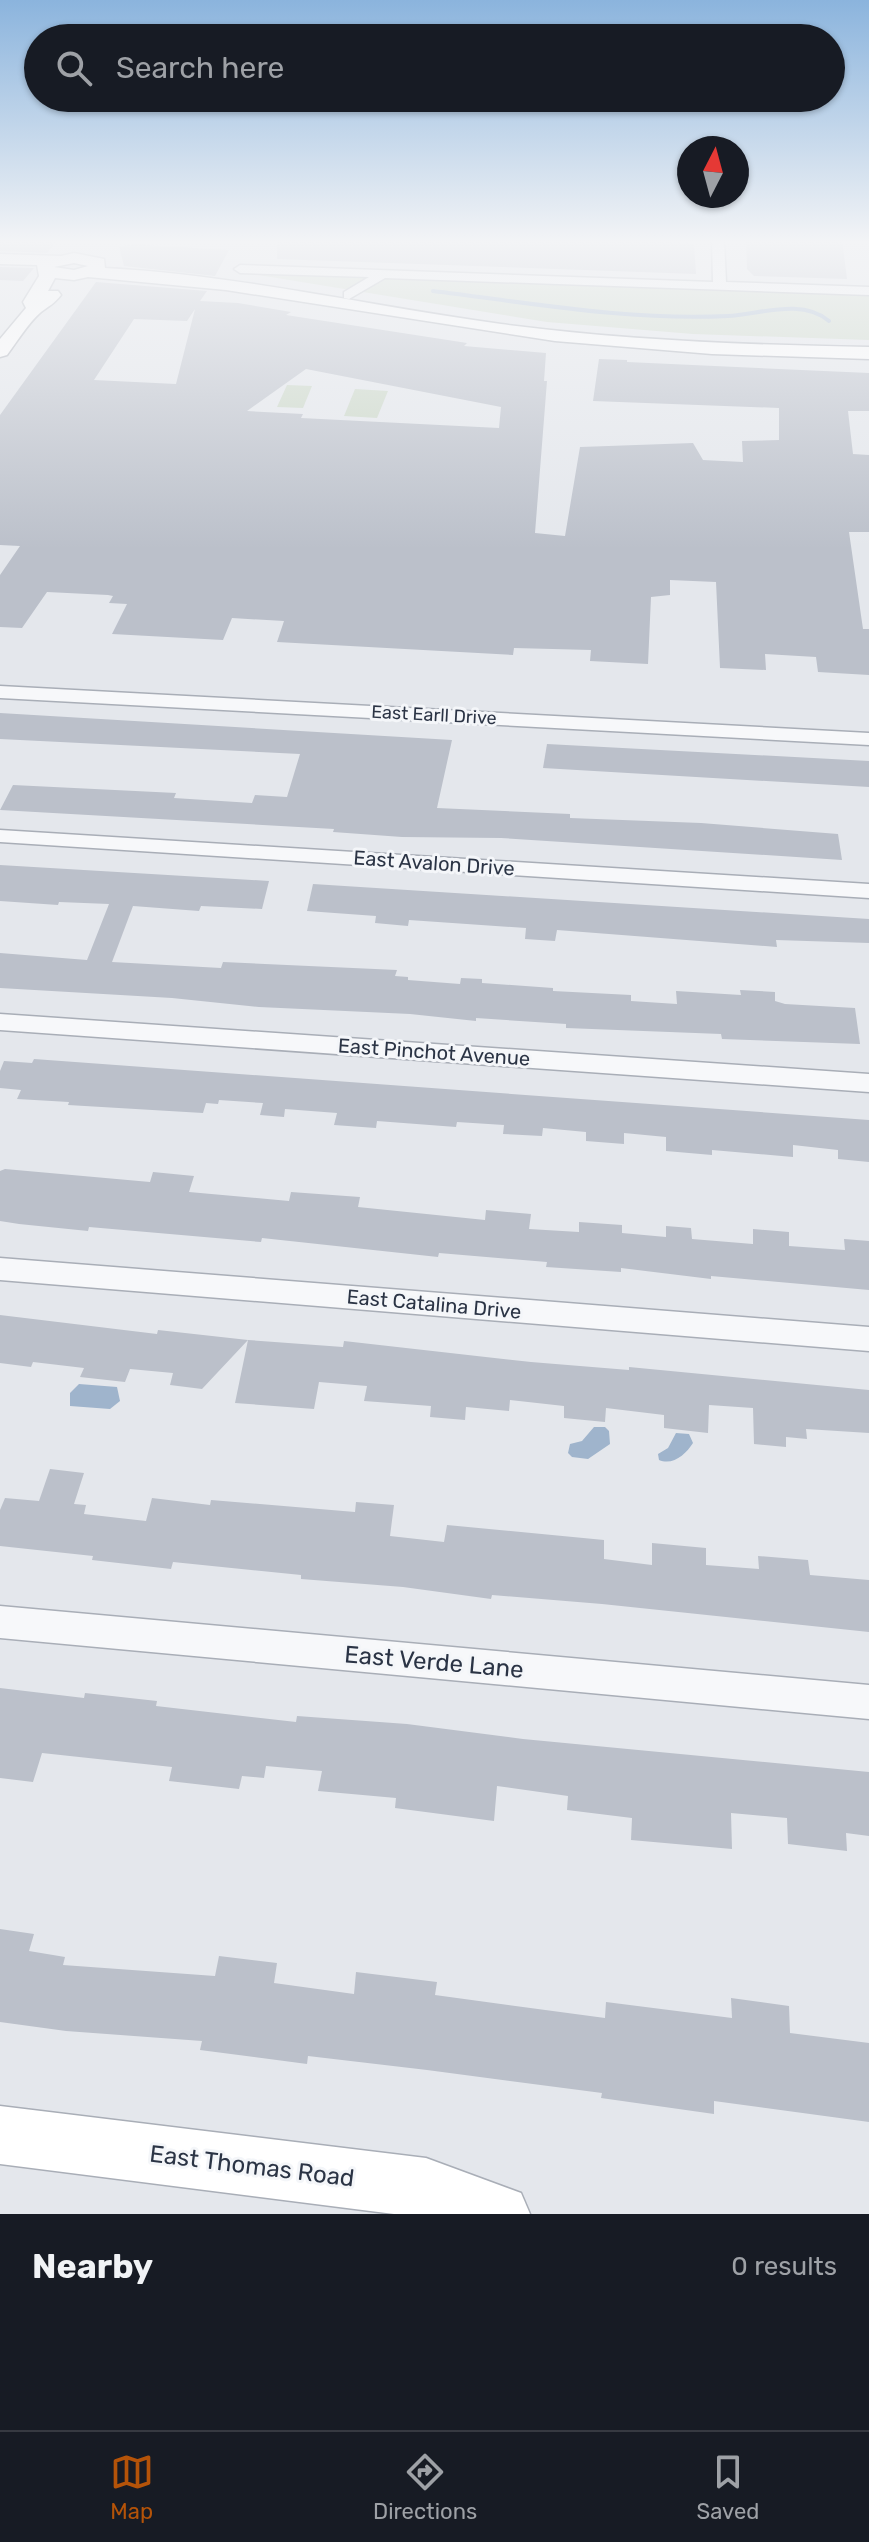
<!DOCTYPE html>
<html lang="en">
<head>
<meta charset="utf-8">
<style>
	body { margin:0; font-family:Rubik,sans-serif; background:#242831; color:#f1f3f6 }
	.compass { position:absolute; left:677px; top:136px; width:72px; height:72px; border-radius:50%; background:#171b24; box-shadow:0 2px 6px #0004; rotate:6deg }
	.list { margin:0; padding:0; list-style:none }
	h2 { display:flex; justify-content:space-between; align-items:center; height:104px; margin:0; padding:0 32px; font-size:34px }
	h2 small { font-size:26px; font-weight:400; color:#9ea1a6 }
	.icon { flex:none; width:44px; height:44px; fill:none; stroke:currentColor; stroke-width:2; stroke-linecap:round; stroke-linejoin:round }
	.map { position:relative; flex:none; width:869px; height:2214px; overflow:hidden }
	.search { position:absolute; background:#171b24; box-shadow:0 2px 6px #0004; left:24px; right:24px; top:24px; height:88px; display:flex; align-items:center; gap:20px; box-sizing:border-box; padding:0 28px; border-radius:44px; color:#9ea1a6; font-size:30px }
	.sheet { height:216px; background:#171b24 }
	nav { display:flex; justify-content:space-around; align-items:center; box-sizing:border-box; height:112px; border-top:2px solid #363941; background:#171b24; font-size:22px; color:#9ea1a6 }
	nav a { display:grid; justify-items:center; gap:4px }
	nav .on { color:#b45309 }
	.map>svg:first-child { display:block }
</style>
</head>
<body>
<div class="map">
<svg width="869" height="2214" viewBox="0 0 869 2214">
	<rect width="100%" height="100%" fill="#e4e7ec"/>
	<g fill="#c9d6c5">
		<polygon points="247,273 869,296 869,340 693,334 547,322"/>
		<polygon points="287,385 312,386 303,408 277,407"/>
		<polygon points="355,389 388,391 377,418 344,416"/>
	</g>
	<g fill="#9fb4cc">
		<polygon points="79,1384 117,1387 120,1401 110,1409 70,1406 70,1393"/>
		<polygon points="594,1427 605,1427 609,1431 610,1444 588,1459 572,1457 568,1453 570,1444 582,1441"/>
		<path d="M676 1433 689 1434 693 1443C686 1454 673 1466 659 1460L658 1454 668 1448Z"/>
	</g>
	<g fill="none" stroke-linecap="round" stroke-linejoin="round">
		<path stroke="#9fb4cc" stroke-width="4" d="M433 291C530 303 630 321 728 316 760 314 802 298 829 321"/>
	</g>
	<g fill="#bbc0ca" fill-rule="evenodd">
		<polygon points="0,239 58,239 47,253 0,251"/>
		<polygon points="277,239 600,239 694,243 696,274 277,259"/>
		<polygon points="746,239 842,239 847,279 754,276 747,269"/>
		<polygon points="144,244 145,245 229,250 215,276 124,266 119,246"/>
		<polygon points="0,267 34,268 23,281 0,280"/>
		<path d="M96 282 207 291 200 301 238 303 291 312 286 315 467 343 464 346 546 353 544 381H547L535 533 565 536 580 447 693 443 703 460 743 462 742 441 779 440V408L593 401 599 359 627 360V362L869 373V411H848L853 454 869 455V532H849L863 629H869V675L818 672 816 657 765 654 766 670 720 668 716 582 670 580V595L651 597 648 664 590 661 591 650 514 648 513 655 277 642 284 621 232 618 223 640 112 634 127 604 109 603 113 596 108 595 47 592 22 628 0 627V575L20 546 0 545V415ZM195 309 176 384 94 380 134 319 187 321ZM306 369 501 407 499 428 301 418 303 414 247 411Z"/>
		<polygon points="0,713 452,740 437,808 570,814 570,818 701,823 838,834 842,860 501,838 402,837 333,832 334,829 0,810 13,785 176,793 174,798 252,803 255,795 287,797 300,754 0,739"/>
		<polygon points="547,744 869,761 869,787 543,768"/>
		<polygon points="0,865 269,881 262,909 201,906 199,911 133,906 112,962 221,968 223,962 397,970 395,976 408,977 408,980 460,984 461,978 482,979 482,983 553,988 553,991 631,995 631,1001 677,1004 676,991 741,995 740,990 775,992 775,1001 785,1004 855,1008 860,1044 722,1039 721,1034 566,1028 566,1024 476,1018 476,1021 410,1014 259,1007 172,998 0,988 0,953 87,960 109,904 59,902 58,905 0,901"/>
		<polygon points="313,884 869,919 869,943 776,940 777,947 557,930 555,941 525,939 526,928 409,920 408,926 375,923 376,916 307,911"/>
		<polygon points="34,1059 869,1120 869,1162 838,1159 838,1150 793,1145 793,1157 712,1150 712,1155 666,1151 666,1137 624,1133 624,1144 586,1141 586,1132 543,1128 542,1136 503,1134 504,1125 457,1122 456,1127 377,1121 376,1128 334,1125 337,1113 285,1109 284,1117 260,1115 263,1103 219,1100 218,1104 206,1103 203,1113 68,1105 69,1102 17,1099 21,1090 0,1088 0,1071 4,1061 32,1063"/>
		<polygon points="5,1169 150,1182 153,1172 194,1176 189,1192 289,1201 291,1192 360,1197 358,1207 485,1220 486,1210 531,1214 529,1229 579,1232 579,1222 622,1225 622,1233 666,1237 666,1226 691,1228 692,1239 753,1244 753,1229 789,1232 789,1246 845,1250 844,1239 869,1241 869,1290 711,1276 711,1279 621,1268 621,1272 546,1267 547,1262 439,1253 438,1257 262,1238 261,1242 89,1227 88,1231 19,1224 0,1221 0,1171"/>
		<polygon points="0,1315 157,1334 158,1330 248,1340 202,1389 170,1385 173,1373 130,1369 125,1382 80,1377 84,1368 33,1362 31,1367 0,1363"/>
		<polygon points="248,1340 343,1347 344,1341 531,1362 629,1370 629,1367 869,1390 869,1433 806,1429 807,1439 786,1437 786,1447 754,1444 753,1408 709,1405 708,1433 664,1428 664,1415 606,1408 605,1422 564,1418 564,1406 510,1400 509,1411 466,1407 465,1420 430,1417 431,1406 364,1401 367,1386 319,1382 314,1409 235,1403"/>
		<polygon points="50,1469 84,1473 74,1504 86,1505 84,1514 146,1521 152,1498 210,1505 211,1500 355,1512 356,1502 394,1505 390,1536 444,1542 447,1525 604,1540 604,1559 652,1565 652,1543 706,1548 706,1565 759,1569 758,1556 808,1560 810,1575 869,1580 869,1632 602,1604 492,1595 491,1599 403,1587 301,1579 301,1575 173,1562 171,1569 92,1560 93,1556 0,1546 0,1510 5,1498 39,1501"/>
		<polygon points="0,1688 84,1698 85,1693 157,1701 156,1706 296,1722 297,1716 407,1724 523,1739 869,1772 869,1836 846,1833 847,1851 788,1844 787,1818 731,1813 732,1849 631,1840 632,1818 567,1810 568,1796 497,1786 494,1821 395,1808 396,1798 318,1791 322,1771 266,1766 264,1778 242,1776 239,1789 169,1781 172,1767 42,1753 33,1782 0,1778"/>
		<polygon points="0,1929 34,1934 29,1951 65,1957 63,1965 215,1976 219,1956 277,1963 274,1983 354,1994 356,1972 437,1982 435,1995 605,2018 606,2002 732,2018 731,1998 789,2006 790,2033 869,2043 869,2122 714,2101 714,2114 601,2098 602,2093 427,2070 308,2056 307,2064 200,2050 202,2041 66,2031 0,2022"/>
	</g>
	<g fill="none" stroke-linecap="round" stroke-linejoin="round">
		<g stroke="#a9aeb7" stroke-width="3">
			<g id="street">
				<polygon points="712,239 724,239 726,282 869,287 869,295 385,278 349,299 344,298 344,292 369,277 240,273 234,269 240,265 713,282"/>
				<polygon points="0,686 869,733 869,745 0,698"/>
				<polygon points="0,830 869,884 869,898 0,842"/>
				<polygon points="0,1014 869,1074 869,1092 0,1030"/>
				<polygon points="0,1258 869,1327 869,1351 0,1280"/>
				<polygon points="0,1606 869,1685 869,1719 0,1638"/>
			</g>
		</g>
		<g stroke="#a9aeb7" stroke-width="3">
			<g id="secondary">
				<path d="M74 253 104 259 105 268C238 275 369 306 501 324 623 340 746 345 869 347V359L712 354 555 341 226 290 88 277 74 280 55 278 48 291H58L61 295C54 304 49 306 41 312 28 323 17 342 7 355L0 357V339L26 308 23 302 39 276 37 265 0 264V254L61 256ZM74 263 88 266 74 270 54 267Z"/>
				<polygon points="0,2106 426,2158 521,2193 530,2214 394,2214 0,2164"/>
			</g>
		</g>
		<use href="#street" fill="#f7f8fa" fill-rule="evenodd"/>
		<use href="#secondary" fill="#fff" fill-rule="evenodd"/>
	</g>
	<linearGradient id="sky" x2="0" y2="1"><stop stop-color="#8bb4dd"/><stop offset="0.44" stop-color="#f3f4f6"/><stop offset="1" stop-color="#f3f4f6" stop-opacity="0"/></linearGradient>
	<rect width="869" height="549" fill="url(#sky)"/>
	<g text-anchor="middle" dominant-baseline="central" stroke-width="6" stroke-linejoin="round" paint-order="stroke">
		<g font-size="18" fill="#2b3445" stroke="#f4f6f9">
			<text transform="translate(434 715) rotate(3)">East Earll Drive</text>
		</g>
		<g font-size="20" fill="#2b3445" stroke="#f4f6f9">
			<text transform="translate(434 863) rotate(4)">East Avalon Drive</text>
			<text transform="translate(434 1052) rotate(4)">East Pinchot Avenue</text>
			<text transform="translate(434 1304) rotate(5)">East Catalina Drive</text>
		</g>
		<g font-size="24" fill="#2b3445" stroke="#f4f6f9">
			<text transform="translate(434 1662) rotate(5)">East Verde Lane</text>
			<text transform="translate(252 2166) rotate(7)">East Thomas Road</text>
		</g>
	</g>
</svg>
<svg class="compass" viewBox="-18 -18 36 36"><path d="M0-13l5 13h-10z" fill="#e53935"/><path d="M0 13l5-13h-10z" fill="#9ea1a6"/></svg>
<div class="search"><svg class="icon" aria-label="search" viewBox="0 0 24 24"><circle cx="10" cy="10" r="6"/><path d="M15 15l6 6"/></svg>Search here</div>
</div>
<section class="sheet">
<h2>Nearby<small>0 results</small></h2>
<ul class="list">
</ul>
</section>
<nav>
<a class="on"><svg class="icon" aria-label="map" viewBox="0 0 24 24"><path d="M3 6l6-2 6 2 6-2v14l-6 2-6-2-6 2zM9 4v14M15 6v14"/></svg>Map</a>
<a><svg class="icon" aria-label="directions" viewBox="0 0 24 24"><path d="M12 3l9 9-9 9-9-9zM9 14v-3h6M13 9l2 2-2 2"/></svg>Directions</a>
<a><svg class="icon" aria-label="saved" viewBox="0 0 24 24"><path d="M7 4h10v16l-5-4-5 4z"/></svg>Saved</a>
</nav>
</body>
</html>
